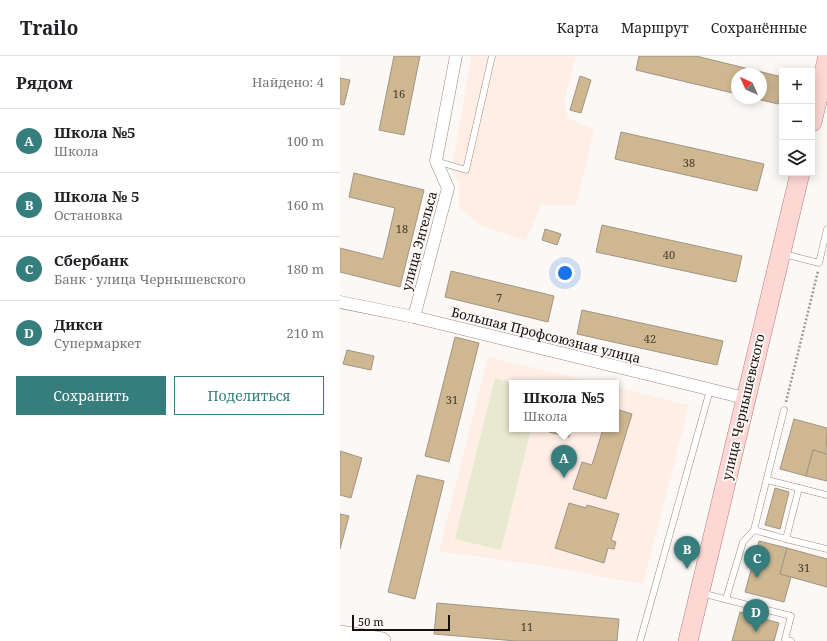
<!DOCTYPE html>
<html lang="ru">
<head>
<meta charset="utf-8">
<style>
	body { margin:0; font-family:"Noto Serif",serif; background:#f6f6f6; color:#202124 }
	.controls { position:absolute; right:12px; top:12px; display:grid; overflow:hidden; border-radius:0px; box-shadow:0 2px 10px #0003 }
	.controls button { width:36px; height:36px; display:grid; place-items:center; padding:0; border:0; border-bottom:1px solid #e0e0e0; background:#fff; color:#202124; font:20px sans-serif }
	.compass { position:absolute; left:391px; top:12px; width:36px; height:36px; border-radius:50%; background:#fff; box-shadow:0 2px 10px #0003; rotate:315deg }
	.scale { position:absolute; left:12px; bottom:10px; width:98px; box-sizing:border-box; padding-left:4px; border:2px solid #17100d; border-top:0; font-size:11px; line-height:14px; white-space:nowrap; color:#17100d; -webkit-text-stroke:3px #fcf8f6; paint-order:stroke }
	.you { position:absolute; left:225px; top:217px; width:14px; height:14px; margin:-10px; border:3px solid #fff; border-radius:50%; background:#1a73e8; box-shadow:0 0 0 6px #1a73e833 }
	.badge { display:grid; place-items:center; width:26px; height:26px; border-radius:50%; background:#357e7d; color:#fff; font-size:13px; font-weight:700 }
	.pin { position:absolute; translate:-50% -33px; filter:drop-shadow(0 1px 2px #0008) }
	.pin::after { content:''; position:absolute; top:21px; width:14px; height:12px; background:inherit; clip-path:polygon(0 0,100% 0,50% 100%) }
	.popup { position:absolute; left:169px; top:324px; width:110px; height:52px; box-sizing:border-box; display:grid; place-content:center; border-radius:0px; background:#fff; filter:drop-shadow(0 1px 3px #0005); font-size:13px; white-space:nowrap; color:#757577 }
	.popup b { font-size:15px; color:#202124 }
	.popup::after { content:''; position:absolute; left:50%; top:100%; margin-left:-8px; border:8px solid transparent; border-top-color:#fff }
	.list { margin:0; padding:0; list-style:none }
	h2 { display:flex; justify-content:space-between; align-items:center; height:52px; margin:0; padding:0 16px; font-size:17px }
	h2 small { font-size:13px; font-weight:400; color:#757577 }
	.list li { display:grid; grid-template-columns:26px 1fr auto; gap:12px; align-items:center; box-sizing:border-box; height:64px; padding:0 16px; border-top:1px solid #e0e0e0 }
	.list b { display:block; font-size:15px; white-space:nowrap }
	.list p { margin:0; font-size:13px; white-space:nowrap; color:#757577 }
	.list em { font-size:13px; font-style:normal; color:#757577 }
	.actions { display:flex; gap:8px; padding:12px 16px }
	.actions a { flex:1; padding:9px 0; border:1px solid #357e7d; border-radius:0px; text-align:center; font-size:14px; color:#357e7d }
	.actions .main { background:#357e7d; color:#fff }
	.icon { flex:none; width:22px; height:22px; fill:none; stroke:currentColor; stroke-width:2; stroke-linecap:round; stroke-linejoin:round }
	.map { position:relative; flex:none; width:487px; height:585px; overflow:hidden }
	header { display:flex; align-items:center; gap:24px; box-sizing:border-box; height:56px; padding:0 20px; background:#fff; border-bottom:1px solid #e0e0e0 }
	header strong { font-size:19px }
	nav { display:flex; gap:22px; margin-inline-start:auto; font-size:14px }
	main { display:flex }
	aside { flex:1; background:#fff }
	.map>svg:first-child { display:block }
</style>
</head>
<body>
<header>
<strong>Trailo</strong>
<nav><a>Карта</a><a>Маршрут</a><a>Сохранённые</a></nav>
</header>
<main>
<aside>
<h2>Рядом<small>Найдено: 4</small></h2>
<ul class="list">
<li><span class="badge">A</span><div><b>Школа №5</b><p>Школа</p></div><em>100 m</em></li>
<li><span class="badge">B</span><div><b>Школа № 5</b><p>Остановка</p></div><em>160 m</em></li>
<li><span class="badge">C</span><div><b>Сбербанк</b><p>Банк · улица Чернышевского</p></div><em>180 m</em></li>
<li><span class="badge">D</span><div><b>Дикси</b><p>Супермаркет</p></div><em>210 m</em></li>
</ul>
<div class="actions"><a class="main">Сохранить</a><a>Поделиться</a></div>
</aside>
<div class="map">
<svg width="487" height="585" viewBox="0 0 487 585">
	<rect width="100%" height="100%" fill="#fcf8f6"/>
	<g fill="#ffeee5">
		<polygon points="131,0 236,0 224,46 228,62 254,74 236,149 201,149 186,185 140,169 119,152 119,128 112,113"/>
		<polygon points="148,301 258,327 172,327 172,373 276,373 276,331 349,349 303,528 199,509 99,495"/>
	</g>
	<polygon fill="#e8e9cf" points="155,322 174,327 172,327 172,373 191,373 161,494 115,483"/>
	<g fill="#ceb791" stroke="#a09685">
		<polygon points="54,0 80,0 64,79 39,74"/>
		<polygon points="299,0 356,0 442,21 442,30 438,48 413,42 421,42 421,18 397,18 397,38 296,14"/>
		<polygon points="240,20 251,24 241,57 230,54"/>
		<polygon points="0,22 10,24 4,49 0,48"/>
		<polygon points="281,76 424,108 417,135 275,103"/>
		<polygon points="14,117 84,134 60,231 0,216 0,192 43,203 55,152 9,141"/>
		<polygon points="262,169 402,200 396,226 256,196"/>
		<polygon points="205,173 221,178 217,189 202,184"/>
		<polygon points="111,215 214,240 208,266 105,241"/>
		<polygon points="242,254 383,285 377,309 237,278"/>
		<polygon points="115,281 139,287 109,406 85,400"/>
		<polygon points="7,294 34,300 31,314 3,308"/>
		<polygon points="276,353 292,358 266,443 233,433 242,406 252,409 263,373 276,373"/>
		<polygon points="454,363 487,372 486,398 473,394 466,420 440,413"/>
		<polygon points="210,373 231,373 229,381 209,376"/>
		<polygon points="473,394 487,398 487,425 466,420"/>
		<polygon points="0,395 22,402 11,442 0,439"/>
		<polygon points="77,419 104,425 75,543 48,536"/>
		<polygon points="435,432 449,436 440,473 425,469"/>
		<polygon points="229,447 246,452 247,449 279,458 271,484 276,486 274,493 268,492 264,507 215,492"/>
		<polygon points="0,458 9,460 0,493"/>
		<polygon points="419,485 447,492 440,518 451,521 444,546 405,536"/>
		<polygon points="447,492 487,503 487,531 440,518"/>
		<polygon points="97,547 279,563 277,585 176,585 94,578"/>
		<polygon points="400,556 439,567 434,585 392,585"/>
	</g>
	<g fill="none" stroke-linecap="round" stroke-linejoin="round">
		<g stroke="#9c8a80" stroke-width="7">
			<g id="lane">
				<polyline points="96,105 126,114 152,0"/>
				<polyline points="444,198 479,207 487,173"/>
				<polyline points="427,424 459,432"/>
				<polyline points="487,439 459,432 446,483 487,493"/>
				<polyline points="414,474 446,483"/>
				<polyline points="361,537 451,560 445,583 451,585"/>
				<polyline points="386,543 403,486 414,474 444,354"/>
				<polyline points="300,585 370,334"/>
			</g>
		</g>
		<g stroke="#9c8a80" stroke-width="13">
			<g id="street">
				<polyline points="0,246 74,261 405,342"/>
				<polyline points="74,261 108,132 96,105 116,0"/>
			</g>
		</g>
		<g stroke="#9c8a80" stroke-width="18">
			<polyline id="secondary" points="0,578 42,585"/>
		</g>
		<g stroke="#ac7e7a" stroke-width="20">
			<g id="primary">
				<polyline points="472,66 487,4"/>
				<polyline points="348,585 460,117"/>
			</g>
		</g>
		<polyline stroke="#a09a98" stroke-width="2.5" stroke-dasharray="2 2" stroke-linecap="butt" points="446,346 478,215"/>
		<use href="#lane" stroke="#fff" stroke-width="6"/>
		<use href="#street" stroke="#fff" stroke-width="12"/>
		<use href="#secondary" stroke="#fff" stroke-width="17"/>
		<use href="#primary" stroke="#fed6d3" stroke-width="19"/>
	</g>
	<g text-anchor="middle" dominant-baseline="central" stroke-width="4" stroke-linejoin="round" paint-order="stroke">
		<g font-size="11" fill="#453a2e">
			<text x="59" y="37">16</text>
			<text x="349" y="106">38</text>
			<text x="62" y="172">18</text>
			<text x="329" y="198">40</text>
			<text x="159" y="241">7</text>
			<text x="310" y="282">42</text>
			<text x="112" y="343">31</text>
			<text x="464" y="511">31</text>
			<text x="187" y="570">11</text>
		</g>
		<g font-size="13" fill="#17100d" stroke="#fcf8f6">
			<text transform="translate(79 185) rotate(-75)">улица Энгельса</text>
			<text transform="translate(206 279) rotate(14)">Большая Профсоюзная улица</text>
			<text transform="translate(403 351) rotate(-77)">улица Чернышевского</text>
		</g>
	</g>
</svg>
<div class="controls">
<button>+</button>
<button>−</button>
<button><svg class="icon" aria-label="layers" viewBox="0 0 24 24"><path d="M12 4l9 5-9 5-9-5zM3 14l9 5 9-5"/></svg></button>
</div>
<svg class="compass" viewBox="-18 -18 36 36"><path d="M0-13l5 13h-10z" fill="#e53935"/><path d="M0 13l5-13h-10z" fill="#757577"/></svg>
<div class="scale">50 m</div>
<div class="you"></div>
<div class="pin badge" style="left:224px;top:422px">A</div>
<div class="popup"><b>Школа №5</b>Школа</div>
<div class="pin badge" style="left:347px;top:513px">B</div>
<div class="pin badge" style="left:417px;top:522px">C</div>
<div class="pin badge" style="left:416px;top:576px">D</div>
</div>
</main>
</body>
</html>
